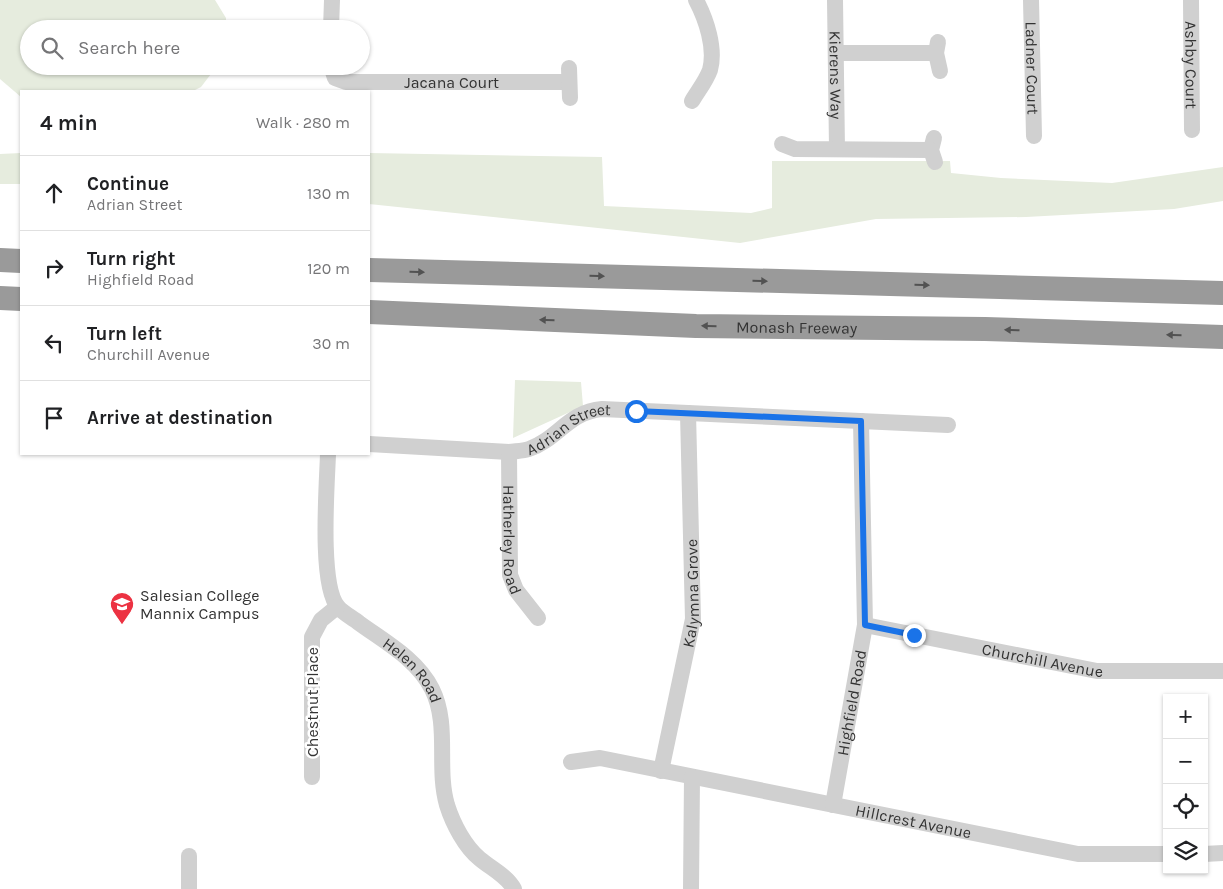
<!DOCTYPE html>
<html lang="en">
<head>
<meta charset="utf-8">
<style>
	body { margin:0; font-family:Karla,sans-serif; background:#f6f6f6; color:#202124 }
	.controls { position:absolute; right:15px; bottom:15px; display:grid; overflow:hidden; border-radius:0px; box-shadow:0 1px 4px #0004 }
	.controls button { width:45px; height:45px; display:grid; place-items:center; padding:0; border:0; border-bottom:1px solid #e0e0e0; background:#fff; color:#202124; font:25px sans-serif }
	.stop { position:absolute; width:15px; height:15px; margin:-11px; border:4px solid #1a73e8; border-radius:50%; background:#fff }
	.stop.end { background:#1a73e8; border-color:#fff; box-shadow:0 1px 5px #0008 }
	.list { margin:0; padding:0; list-style:none }
	h2 { display:flex; justify-content:space-between; align-items:center; height:65px; margin:0; padding:0 20px; font-size:21px }
	h2 small { font-size:16px; font-weight:400; color:#757577 }
	.list li { display:grid; grid-template-columns:32px 1fr auto; gap:15px; align-items:center; box-sizing:border-box; height:75px; padding:0 20px; border-top:1px solid #e0e0e0 }
	.list b { display:block; font-size:19px; white-space:nowrap }
	.list p { margin:0; font-size:16px; white-space:nowrap; color:#757577 }
	.list em { font-size:16px; font-style:normal; color:#757577 }
	.icon { flex:none; width:28px; height:28px; fill:none; stroke:currentColor; stroke-width:2; stroke-linecap:round; stroke-linejoin:round }
	.map { position:relative; flex:none; width:1223px; height:889px; overflow:hidden }
	.search { position:absolute; background:#fff; box-shadow:0 1px 4px #0004; left:20px; top:20px; width:350px; height:55px; display:flex; align-items:center; gap:12px; box-sizing:border-box; padding:0 18px; border-radius:28px; color:#757577; font-size:19px }
	.panel { position:absolute; background:#fff; box-shadow:0 1px 4px #0004; left:20px; top:90px; width:350px; height:365px; border-radius:0px }
	.map>svg:first-child { display:block }
</style>
</head>
<body>
<div class="map">
<svg width="1223" height="889" viewBox="0 0 1223 889">
	<rect width="100%" height="100%" fill="#fff"/>
	<g fill="#e6ecde">
		<polygon points="0,0 215,0 226,18 226,29 29,29 29,66 217,66 201,87 193,91 21,91 21,97 0,79"/>
		<polygon points="21,153 21,184 0,184 0,154"/>
		<polygon points="369,153 602,157 604,206 751,213 772,208 772,161 950,161 951,173 1001,178 1112,183 1223,167 1223,201 1174,209 1026,217 876,219 740,243 369,204"/>
		<polygon points="515,380 581,382 583,406 513,438"/>
	</g>
	<g fill="none" stroke-linecap="round" stroke-linejoin="round">
		<g stroke="#d0d0d0" stroke-width="16">
			<path id="s1" d="M835 0 837 149"/>
			<path id="s2" d="M1031 0 1034 136"/>
			<path id="s3" d="M1191 0 1192 130"/>
			<polyline points="331,29 332,0"/>
			<polyline points="938,42 936,53 940,71"/>
			<polyline points="836,53 936,53"/>
			<path id="s4" d="M331 66 335 78 346 82H569"/>
			<polyline points="569,68 570,98"/>
			<path d="M692 101C698 91 706 81 710 70 716 48 706 19 696 0"/>
			<polyline points="934,138 931,150 935,162"/>
			<polyline points="782,144 795,149 931,150"/>
			<path id="s5" d="M369 444 509 452C515 451 523 451 529 449 558 439 568 412 602 409L948 425"/>
			<path id="s6" d="M509 452 510 575 516 590 538 618"/>
			<path id="s7" d="M328 454C327 485 319 585 338 607 343 613 353 618 359 623 385 642 417 659 432 689 450 725 436 767 447 805 453 824 465 847 480 859 492 869 507 876 514 889"/>
			<path id="s8" d="M865 625 1097 671H1223"/>
			<path id="s9" d="M571 762 600 758 1078 854H1167"/>
			<path id="s10" d="M661 771 693 619 688 413"/>
			<polyline points="312,777 312,637 321,620 337,607"/>
			<path id="s11" d="M833 805 865 625 861 421"/>
			<polyline points="1204,854 1223,853"/>
			<polyline points="189,889 189,856"/>
			<polyline points="691,889 692,777"/>
		</g>
		<g stroke="#9a9a9a" stroke-width="24">
			<polyline points="0,260 21,261"/>
			<polyline points="369,270 1223,293"/>
			<polyline points="0,298 21,299"/>
			<path id="s12" d="M369 312 696 326 985 329 1223 337"/>
		</g>
	</g>
	<defs><path id="oneway-solid" d="M-6-.8H1V-3.2L6.5 0L1 3.2V.8H-6Z" transform="scale(1.25)"/></defs>
	<g fill="#525252">
		<use href="#oneway-solid" transform="translate(417 272) rotate(2)"/>
		<use href="#oneway-solid" transform="translate(597 276) rotate(2)"/>
		<use href="#oneway-solid" transform="translate(760 281) rotate(2)"/>
		<use href="#oneway-solid" transform="translate(922 285) rotate(2)"/>
		<use href="#oneway-solid" transform="translate(547 320) rotate(-178)"/>
		<use href="#oneway-solid" transform="translate(709 326) rotate(-179)"/>
		<use href="#oneway-solid" transform="translate(1012 330) rotate(-178)"/>
		<use href="#oneway-solid" transform="translate(1174 335) rotate(-178)"/>
	</g>
	<g fill="none" stroke-linecap="round" stroke-linejoin="round">
		<polyline stroke="#1a73e8" stroke-width="6" points="636,411 861,421 865,625 914,635"/>
	</g>
	<defs>
		<g id="school-pin" transform="scale(1.25)"><path d="M0 17L-7.5 6A9.5 9.5 0 1 1 7.5 6Z" fill="#ec3242" stroke="#fff"/><path d="M0-5L7-2L0 1L-7-2ZM-4 1L0 2.5L4 1V4Q0 6-4 4Z" fill="#fff"/></g>
	</defs>
	<g fill-rule="evenodd">
		<use href="#school-pin" x="122" y="604"/>
	</g>
	<g text-anchor="middle" dominant-baseline="central" stroke-width="5" stroke-linejoin="round" paint-order="stroke">
		<g font-size="16" fill="#333" stroke="#fff">
			<text stroke="none"><textPath href="#s3" startOffset="65">Ashby Court</textPath></text>
			<text stroke="none"><textPath href="#s2" startOffset="68">Ladner Court</textPath></text>
			<text stroke="none"><textPath href="#s1" startOffset="75">Kierens Way</textPath></text>
			<text stroke="none"><textPath href="#s4" startOffset="130">Jacana Court</textPath></text>
			<text stroke="none"><textPath href="#s12" startOffset="428">Monash Freeway</textPath></text>
			<text stroke="none"><textPath href="#s5" startOffset="206">Adrian Street</textPath></text>
			<text stroke="none"><textPath href="#s6" startOffset="88">Hatherley Road</textPath></text>
			<text stroke="none"><textPath href="#s10" startOffset="181">Kalymna Grove</textPath></text>
			<text stroke="none"><textPath href="#s8" startOffset="181">Churchill Avenue</textPath></text>
			<text stroke="none"><textPath href="#s7" startOffset="254">Helen Road</textPath></text>
			<text transform="translate(312 702) rotate(-90)">Chestnut Place</text>
			<text stroke="none"><textPath href="#s11" startOffset="104">Highfield Road</textPath></text>
			<text stroke="none"><textPath href="#s9" startOffset="349">Hillcrest Avenue</textPath></text>
		</g>
		<g font-size="16" fill="#333" stroke="#fff" text-anchor="start">
			<text x="140" y="595">Salesian College<tspan x="140" dy="18">Mannix Campus</tspan></text>
		</g>
	</g>
</svg>
<div class="controls">
<button>+</button>
<button>−</button>
<button><svg class="icon" aria-label="locate" viewBox="0 0 24 24"><circle cx="12" cy="12" r="6"/><path d="M12 2v4M12 18v4M2 12h4M18 12h4"/></svg></button>
<button><svg class="icon" aria-label="layers" viewBox="0 0 24 24"><path d="M12 4l9 5-9 5-9-5zM3 14l9 5 9-5"/></svg></button>
</div>
<div class="stop" style="left:636px;top:411px"></div>
<div class="stop end" style="left:914px;top:635px"></div>
<div class="search"><svg class="icon" aria-label="search" viewBox="0 0 24 24"><circle cx="10" cy="10" r="6"/><path d="M15 15l6 6"/></svg>Search here</div>
<section class="panel">
<h2>4 min<small>Walk · 280 m</small></h2>
<ul class="list">
<li><svg class="icon" aria-label="ahead" viewBox="0 0 24 24"><path d="M12 20V5M6 11l6-6 6 6"/></svg><div><b>Continue</b><p>Adrian Street</p></div><em>130 m</em></li>
<li><svg class="icon" aria-label="right" viewBox="0 0 24 24"><path d="M7 20v-9h11M14 6l5 5-5 5"/></svg><div><b>Turn right</b><p>Highfield Road</p></div><em>120 m</em></li>
<li><svg class="icon" aria-label="left" viewBox="0 0 24 24"><path d="M17 20v-9H6M10 6l-5 5 5 5"/></svg><div><b>Turn left</b><p>Churchill Avenue</p></div><em>30 m</em></li>
<li><svg class="icon" aria-label="arrive" viewBox="0 0 24 24"><path d="M6 21V4h12l-3 4 3 4H6"/></svg><div><b>Arrive at destination</b></div></li>
</ul>
</section>
</div>
</body>
</html>
